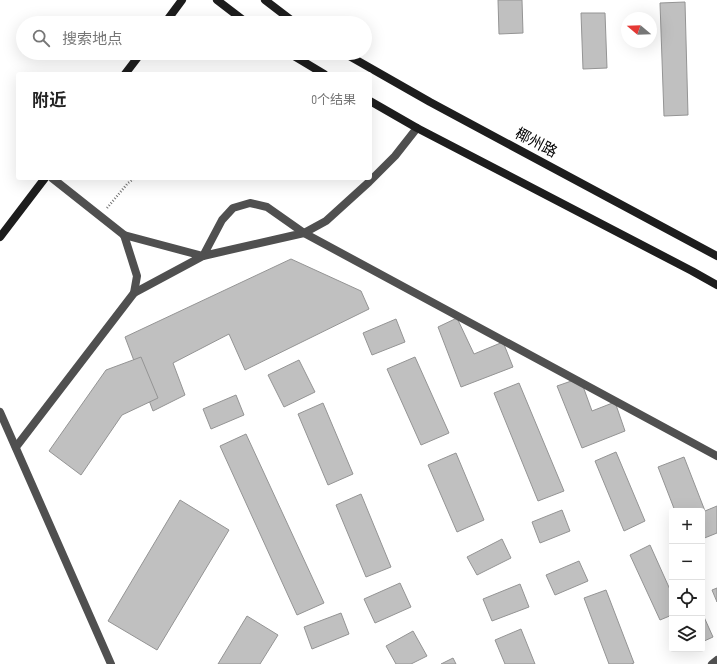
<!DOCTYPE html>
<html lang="zh">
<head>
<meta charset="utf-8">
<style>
	body { margin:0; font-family:"Sofia Sans Condensed","Noto Sans SC",sans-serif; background:#f6f6f6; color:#222 }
	.controls { position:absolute; right:12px; bottom:12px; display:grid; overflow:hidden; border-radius:4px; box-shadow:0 4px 16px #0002 }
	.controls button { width:36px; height:36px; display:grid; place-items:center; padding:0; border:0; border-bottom:1px solid #e0e0e0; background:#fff; color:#222; font:20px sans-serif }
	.compass { position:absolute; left:621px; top:12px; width:36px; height:36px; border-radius:50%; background:#fff; box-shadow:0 4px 16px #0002; rotate:289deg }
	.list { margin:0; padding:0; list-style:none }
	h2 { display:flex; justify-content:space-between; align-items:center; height:52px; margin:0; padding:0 16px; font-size:17px }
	h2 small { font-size:13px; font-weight:400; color:#767676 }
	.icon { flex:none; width:22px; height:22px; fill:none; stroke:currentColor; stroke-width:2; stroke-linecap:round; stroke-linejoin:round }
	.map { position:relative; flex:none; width:717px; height:664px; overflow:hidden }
	.search { position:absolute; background:#fff; box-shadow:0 4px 16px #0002; left:16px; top:16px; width:356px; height:44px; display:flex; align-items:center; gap:10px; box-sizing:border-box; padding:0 14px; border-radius:22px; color:#767676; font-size:15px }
	.panel { position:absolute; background:#fff; box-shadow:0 4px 16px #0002; left:16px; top:72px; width:356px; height:108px; border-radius:4px }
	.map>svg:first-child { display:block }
</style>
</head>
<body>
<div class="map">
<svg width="717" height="664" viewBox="0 0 717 664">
	<rect width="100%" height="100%" fill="#fff"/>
	<g fill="#c0c0c0" stroke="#949494">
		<polygon points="498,0 522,0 523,33 499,34"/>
		<polygon points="685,2 688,115 664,116 660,3"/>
		<polygon points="581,13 605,13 607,68 583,69"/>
		<polygon points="291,259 361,291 369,309 245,370 229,334 173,363 185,395 153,411 125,337"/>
		<polygon points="457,318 474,354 503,342 513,367 461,387 438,327"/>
		<polygon points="396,319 405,342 372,355 363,333"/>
		<polygon points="141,357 158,398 122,415 81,475 49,451 106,370"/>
		<polygon points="415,357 449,433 421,445 387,369"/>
		<polygon points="299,360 315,392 284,407 268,375"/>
		<polygon points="580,378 592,411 615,402 625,431 582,448 557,386"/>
		<polygon points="519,383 564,491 538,501 494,393"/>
		<polygon points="236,395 244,415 211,429 203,409"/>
		<polygon points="323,403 353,474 328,485 298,414"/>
		<polygon points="246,434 324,603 297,615 220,446"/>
		<polygon points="616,452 645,521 624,531 595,461"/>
		<polygon points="456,453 484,520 457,532 428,465"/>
		<polygon points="684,457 705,511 717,506 717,533 702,539 702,511 675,511 658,467"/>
		<polygon points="361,494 391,567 366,577 336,505"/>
		<polygon points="180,500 229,530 157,650 108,621"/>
		<polygon points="562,510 570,531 540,543 532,522"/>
		<polygon points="502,539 511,558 477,575 467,557"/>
		<polygon points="650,545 672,594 672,615 660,620 630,555"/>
		<polygon points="579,561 588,581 555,595 546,575"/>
		<polygon points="400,583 411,607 375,623 364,599"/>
		<polygon points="520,584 529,607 492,621 483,599"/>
		<polygon points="717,588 717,602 712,590"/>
		<polygon points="606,590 634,663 631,664 609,664 584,598"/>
		<polygon points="341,613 349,634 312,649 304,627"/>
		<polygon points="247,616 278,635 260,664 218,664"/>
		<polygon points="704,617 713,637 702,642 702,618"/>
		<polygon points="521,629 535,664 505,664 495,640"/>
		<polygon points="413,631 427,656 411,664 396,664 386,646"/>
		<polygon points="453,658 456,664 441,664"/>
	</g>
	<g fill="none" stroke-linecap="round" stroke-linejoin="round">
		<polyline stroke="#727272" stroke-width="2.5" stroke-dasharray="1 2" stroke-linecap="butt" points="107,208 128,183 135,178"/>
		<polygon stroke="#505050" stroke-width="8" points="250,203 267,207 304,233 203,256 222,220 233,208"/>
		<g stroke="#505050" stroke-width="8">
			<polyline points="417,128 395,156 369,182 326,221 304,233 717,456"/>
			<polyline points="124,235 203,256 134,293"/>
			<polyline points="0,412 111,664"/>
			<polyline points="16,447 134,293 137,276 124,235 52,178"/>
			<polyline points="712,664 717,660"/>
		</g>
		<g stroke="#1d1d1d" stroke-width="8">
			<polyline points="217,0 247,23"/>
			<polyline points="265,0 295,23"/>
			<polyline points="165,23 182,0"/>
			<polyline points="289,53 324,74"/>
			<polyline points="344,53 430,102 717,256"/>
			<polyline points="125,74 141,53"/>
			<polyline points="370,101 417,128 692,271 717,285"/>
			<polyline points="0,237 45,178"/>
		</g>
	</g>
	<g text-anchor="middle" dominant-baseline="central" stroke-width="3" stroke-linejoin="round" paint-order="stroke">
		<g font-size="15" fill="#000" stroke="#fff">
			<text transform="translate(536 143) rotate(28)">椰州路</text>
		</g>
	</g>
</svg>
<div class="controls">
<button>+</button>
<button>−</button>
<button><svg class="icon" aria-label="locate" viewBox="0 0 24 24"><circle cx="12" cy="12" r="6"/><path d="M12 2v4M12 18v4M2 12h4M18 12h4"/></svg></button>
<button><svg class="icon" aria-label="layers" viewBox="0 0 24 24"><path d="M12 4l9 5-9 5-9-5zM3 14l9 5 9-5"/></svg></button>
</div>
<svg class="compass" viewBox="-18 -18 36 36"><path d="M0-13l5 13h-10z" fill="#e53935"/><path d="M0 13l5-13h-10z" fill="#767676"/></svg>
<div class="search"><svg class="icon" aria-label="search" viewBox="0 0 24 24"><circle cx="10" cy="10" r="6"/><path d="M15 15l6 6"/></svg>搜索地点</div>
<section class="panel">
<h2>附近<small>0个结果</small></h2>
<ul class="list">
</ul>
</section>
</div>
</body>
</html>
